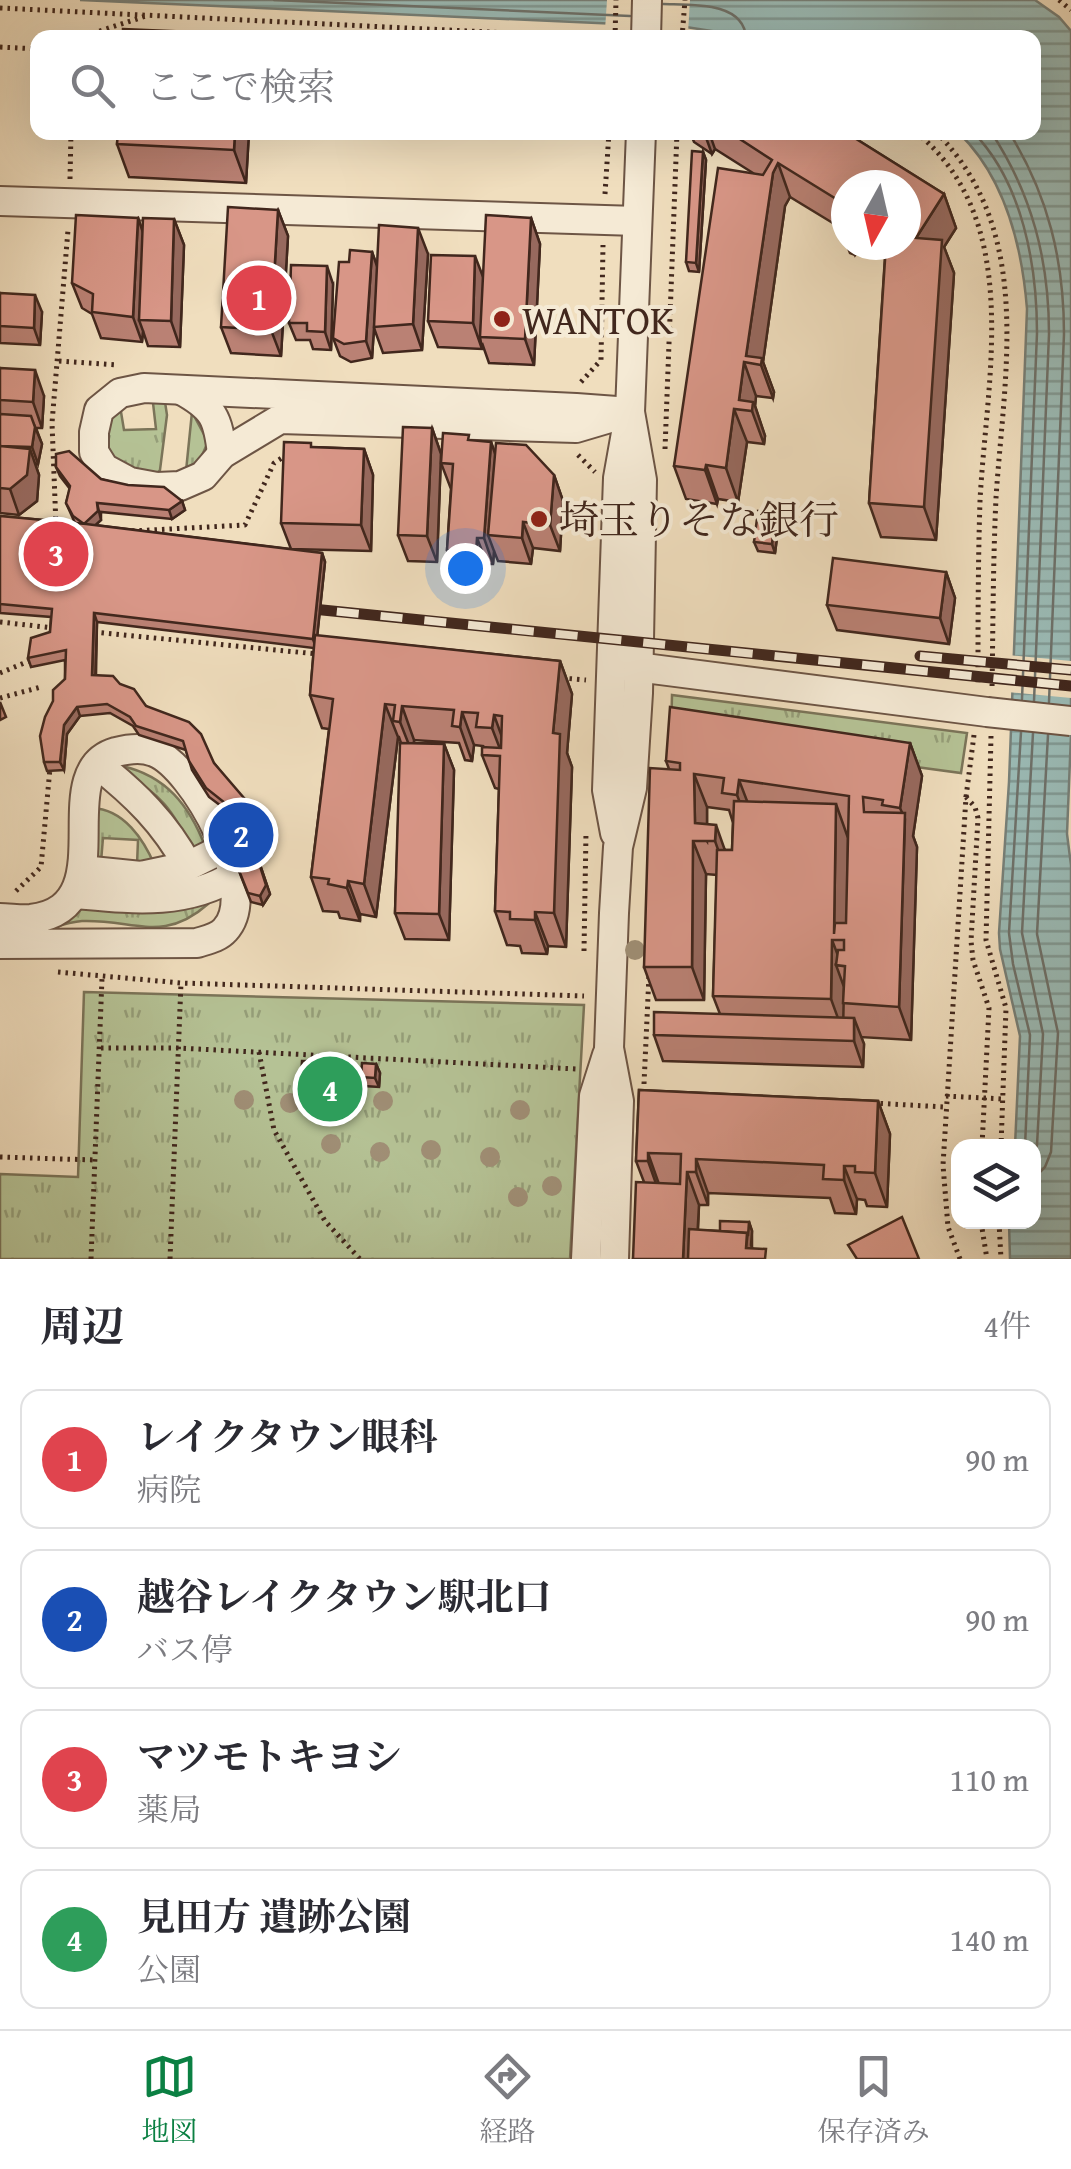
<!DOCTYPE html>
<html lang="ja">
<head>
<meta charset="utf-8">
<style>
	body { margin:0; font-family:"Gentium Book Plus","Noto Serif JP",serif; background:#f7f7f7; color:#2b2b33 }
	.controls { position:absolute; right:30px; bottom:30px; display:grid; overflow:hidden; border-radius:20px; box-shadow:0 10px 40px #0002 }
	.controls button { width:90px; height:90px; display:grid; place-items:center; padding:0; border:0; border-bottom:2px solid #e1e1e2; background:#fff; color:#2b2b33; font:50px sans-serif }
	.compass { position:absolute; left:831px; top:170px; width:90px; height:90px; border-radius:50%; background:#fff; box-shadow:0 10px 40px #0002; rotate:188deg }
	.you { position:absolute; left:465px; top:568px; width:35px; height:35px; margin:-25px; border:8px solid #fff; border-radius:50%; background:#1a73e8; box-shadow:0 0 0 15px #1a73e833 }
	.badge { display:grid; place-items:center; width:65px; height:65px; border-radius:50%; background:#0b8043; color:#fff; font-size:32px; font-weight:700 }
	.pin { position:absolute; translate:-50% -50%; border:5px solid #fff; box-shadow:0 2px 10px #0006 }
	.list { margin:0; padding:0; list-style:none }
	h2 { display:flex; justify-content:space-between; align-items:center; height:130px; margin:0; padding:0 40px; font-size:42px }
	h2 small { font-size:32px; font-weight:400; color:#7c7c81 }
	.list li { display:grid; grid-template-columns:65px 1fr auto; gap:30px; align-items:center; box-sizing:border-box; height:140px; margin:0 20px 20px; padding:0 20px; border:2px solid #e1e1e2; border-radius:20px }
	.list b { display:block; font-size:38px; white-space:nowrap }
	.list p { margin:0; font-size:32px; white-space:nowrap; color:#7c7c81 }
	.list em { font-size:32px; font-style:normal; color:#7c7c81 }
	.icon { flex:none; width:55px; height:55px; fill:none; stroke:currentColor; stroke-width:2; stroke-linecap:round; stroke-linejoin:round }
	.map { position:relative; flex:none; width:1071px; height:1259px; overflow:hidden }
	.search { position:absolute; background:#fff; box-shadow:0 10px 40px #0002; left:30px; right:30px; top:30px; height:110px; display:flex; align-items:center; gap:25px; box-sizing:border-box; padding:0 35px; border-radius:20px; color:#7c7c81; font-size:38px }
	.sheet { height:770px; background:#fff }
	nav { display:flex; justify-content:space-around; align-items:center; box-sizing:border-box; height:140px; border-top:2px solid #e1e1e2; background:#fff; font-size:28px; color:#7c7c81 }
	nav a { display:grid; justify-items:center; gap:5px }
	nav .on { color:#0b8043 }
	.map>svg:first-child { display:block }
</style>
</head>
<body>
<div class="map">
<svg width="1071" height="1259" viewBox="0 0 1071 1259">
	<defs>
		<pattern id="grass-tufts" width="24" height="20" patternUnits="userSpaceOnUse" patternTransform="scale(2.5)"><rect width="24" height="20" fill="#b5c295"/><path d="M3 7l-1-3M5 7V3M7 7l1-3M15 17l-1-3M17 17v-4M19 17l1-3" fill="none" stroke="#959e79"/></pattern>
		<pattern id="water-rules" width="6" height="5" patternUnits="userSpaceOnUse" patternTransform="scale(2.5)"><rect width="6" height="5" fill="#9bbbb6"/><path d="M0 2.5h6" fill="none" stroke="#809893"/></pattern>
	</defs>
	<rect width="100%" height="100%" fill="#f0debe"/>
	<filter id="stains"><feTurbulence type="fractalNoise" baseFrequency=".002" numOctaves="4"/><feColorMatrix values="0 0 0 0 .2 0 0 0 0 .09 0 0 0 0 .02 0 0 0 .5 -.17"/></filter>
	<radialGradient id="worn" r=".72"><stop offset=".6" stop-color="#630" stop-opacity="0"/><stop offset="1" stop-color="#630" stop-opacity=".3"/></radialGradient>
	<g fill="url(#grass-tufts)" stroke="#7b7459" stroke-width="2.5">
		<polygon points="165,402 167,415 160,470 156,475 122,469 107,452 107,423 114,409 121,412 124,430 156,429 153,403"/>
		<polygon points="192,412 208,442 199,462 186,471"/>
		<polygon points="672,695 967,733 961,773 671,734"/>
		<path d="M122 766C166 776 189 805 205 846L193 851C173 810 160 793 121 771Z"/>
		<path d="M92 808C124 809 144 840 155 866L137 865 138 840 103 838 101 862 88 861Z"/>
		<path d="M204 900 208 904C163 944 134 919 82 921 65 922 46 931 29 934L79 906Z"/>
		<polygon points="84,992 584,1005 570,1259 0,1259 0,1174 78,1177"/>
	</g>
	<path fill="url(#water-rules)" stroke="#778079" stroke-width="2.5" d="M80 0H1035L1059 17 1071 31V735L1067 834 1071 865V1259H1010L1009 1222H1034V1146H1015L1020 1036 1000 949 999 933 1009 782 1027 309C1022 246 1005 178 959 133L1034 132V38H756L686 27Z"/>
	<g fill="#f0debe">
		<polygon points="607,0 690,0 688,33 605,30"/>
		<polygon points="1008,655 1071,661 1071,698 1007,692"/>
	</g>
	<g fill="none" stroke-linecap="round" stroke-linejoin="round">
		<g stroke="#6e716a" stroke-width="2.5">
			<polyline points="274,0 630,16"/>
			<path d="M663 4C691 5 744 1 746 38"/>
			<path d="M973 132C1023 183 1037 266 1037 333L1022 699"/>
			<path d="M991 132C1032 194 1049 260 1049 334L1034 701"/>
			<path d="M1009 132C1048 195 1064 260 1064 334L1049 702"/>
			<polyline points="1021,732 1009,933 1013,964 1030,1035 1025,1146"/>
			<polyline points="1033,733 1022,933 1043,1034 1037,1145 1034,1157"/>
			<polyline points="1034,1178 1045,1167 1051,1152 1058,1033 1037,934 1048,735"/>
		</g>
		<g stroke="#6d5545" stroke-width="32">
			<g id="minor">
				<polyline points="646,38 647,0"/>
				<polyline points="0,201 637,221"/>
				<polygon points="144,388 576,408 630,412 576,428 280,419 222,454 203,476 180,486 157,487 130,482 104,468 94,452 94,432 99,410 120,393"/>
				<path d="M181 390C214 408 218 418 222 454"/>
				<polyline points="621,665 987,712"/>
				<path d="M97 764C135 794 165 823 188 866L226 847"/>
				<polyline points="615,833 607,790 618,478 626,433"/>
				<polyline points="82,870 141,876 188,866"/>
				<path d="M75 894C131 899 185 906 235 875"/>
				<path d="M0 918C10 918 21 920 31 919 128 907 46 772 116 752 128 749 142 747 154 752 194 767 262 891 225 930 218 938 206 940 197 943L0 944"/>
				<polyline points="586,1259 594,1096 607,1055"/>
				<polyline points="614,1259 619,1101 609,1048 614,913 618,847 632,788 638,693 642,480 630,412 641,132"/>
			</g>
		</g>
		<g stroke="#41271d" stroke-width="5" stroke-dasharray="2.5 5" stroke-linecap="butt">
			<polyline points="1059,0 1071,10"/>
			<polyline points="0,8 610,38"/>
			<polyline points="78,38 146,16"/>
			<polyline points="615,38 616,0"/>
			<polyline points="682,38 685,0"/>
			<polyline points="0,47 38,49"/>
			<path d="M916 132C1025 221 986 380 980 501 978 562 978 623 978 685"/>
			<path d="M936 132C1035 231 1004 373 996 498 993 562 993 626 992 690"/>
			<polyline points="70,179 71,132"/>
			<polyline points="605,194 609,132"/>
			<polyline points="59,361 118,365"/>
			<polyline points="581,382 601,360 603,245"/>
			<polyline points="665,449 677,132"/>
			<polyline points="578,455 595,472"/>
			<polyline points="56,526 52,423 68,230"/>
			<polyline points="132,531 245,525 274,463 288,454"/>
			<polyline points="0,622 54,628"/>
			<polyline points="94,632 317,654"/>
			<polyline points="0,673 34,659"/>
			<polyline points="562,678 586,680"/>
			<polyline points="0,698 41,687"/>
			<polyline points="991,736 986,940 1006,1008 1001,1146"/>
			<polyline points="966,797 974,735"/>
			<polyline points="16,891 41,867 50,768"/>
			<polyline points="584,951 586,832"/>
			<polyline points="58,972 181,983 584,996"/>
			<polyline points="101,1048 178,1048 577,1069"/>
			<polyline points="259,1052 274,1130 325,1221 360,1259"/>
			<polyline points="644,1084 649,975"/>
			<polyline points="946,1096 1003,1099"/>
			<polyline points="873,1103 945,1107"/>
			<polyline points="0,1157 95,1160"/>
			<polyline points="981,1222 987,1259"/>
			<polyline points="999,1222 1001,1259"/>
			<polyline points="91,1259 102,978"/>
			<polyline points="170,1259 181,983"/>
			<polyline points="960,1259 948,1227 943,1165 966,797 975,807 978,818 971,941 973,960 989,1008 982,1146"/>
		</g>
		<use href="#minor" stroke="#f5ead5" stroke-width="28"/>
		<g stroke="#41271d" stroke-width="11">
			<g id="rail">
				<polyline points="293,607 1071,686"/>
				<polyline points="920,656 1071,670"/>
			</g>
		</g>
		<use href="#rail" stroke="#f5ead5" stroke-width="8" stroke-dasharray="22" stroke-linecap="butt"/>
		<g stroke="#6d5545" stroke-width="32" stroke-linecap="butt">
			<polyline id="minor-bridge" points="987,712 1071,721"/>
		</g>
		<use href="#minor-bridge" stroke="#f5ead5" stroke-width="28"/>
	</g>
	<g fill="#a08f76">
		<circle cx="635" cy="950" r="10"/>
		<circle cx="244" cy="1100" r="10"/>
		<circle cx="332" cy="1100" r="10"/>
		<circle cx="383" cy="1101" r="10"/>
		<circle cx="290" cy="1103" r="10"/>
		<circle cx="520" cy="1110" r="10"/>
		<circle cx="331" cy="1144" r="10"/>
		<circle cx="431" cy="1150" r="10"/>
		<circle cx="380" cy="1152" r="10"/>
		<circle cx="490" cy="1157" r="10"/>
		<circle cx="552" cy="1186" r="10"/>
		<circle cx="518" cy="1197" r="10"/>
	</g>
	<g fill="#ba8174" stroke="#41271d" stroke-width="2.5" fill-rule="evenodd">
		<polygon points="118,132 249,132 246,183 129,177 117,144"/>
		<polygon points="690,132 845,132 944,194 956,228 944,247 954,273 936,540 881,537 869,503 885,257 866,245 906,245 846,185 846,242 841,228 790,197 785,206 763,362 774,392 773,398 756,396 755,406 765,436 764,444 747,442 738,502 718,499 717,504 686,499 674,466 753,173 715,149 712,154 694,142"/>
		<polygon points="703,152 706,160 699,272 689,271 686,262"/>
		<polygon points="278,210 288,236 281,356 231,353 221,327"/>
		<polygon points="138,218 142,230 174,219 184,245 180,347 148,346 143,331 142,342 101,338 92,314 82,308 72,283"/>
		<polygon points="531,218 540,244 534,365 489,363 482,343 482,349 438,347 428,321 483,277"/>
		<polygon points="847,245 861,245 855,255 850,253"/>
		<polygon points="372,252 377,266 428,254 422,350 383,353 374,328 372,358 351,362 340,356 333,338 349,262"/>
		<polygon points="333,284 331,350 313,349 310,340 296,340 289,323"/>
		<polygon points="0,293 42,312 40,345 0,343"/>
		<polygon points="0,368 44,396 42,428 36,428 42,444 38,464 35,464 39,475 37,501 19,515 0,513"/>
		<polygon points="432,428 441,454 437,562 408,561 398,535"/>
		<polygon points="471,441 491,442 495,454 554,475 563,501 560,551 533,548 531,564 498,561 494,551 493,564 487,564 486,578 456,576 447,550 451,489 441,463"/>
		<polygon points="312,447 364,449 373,475 371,551 291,549 281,523"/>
		<polygon points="56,467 182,501 185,510 172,519 101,512 101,520 95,525 322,553 325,562 317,636 560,661 572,694 567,753 572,767 566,947 548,946 547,954 522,953 520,946 507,945 495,911 499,789 495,788 482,755 483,746 474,745 472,761 465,760 459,743 414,740 414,743 444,744 454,770 449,940 405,939 395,913 401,743 399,737 398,737 376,917 360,914 360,921 340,918 338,912 323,911 311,877 329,729 322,728 310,695 314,648 97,622 96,675 120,684 214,763 254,814 255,850 270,894 263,905 251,902 232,853 229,812 209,797 192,770 186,750 139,735 133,726 110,713 80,716 67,734 64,770 47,771 44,762 65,679 65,660 31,667 28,658 50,632 51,617 0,613 0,516 75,523 66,503 70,489 60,476"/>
		<polygon points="775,513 779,522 775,553 758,551 754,542"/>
		<polygon points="946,572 955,598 949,644 837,630 827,605"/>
		<polygon points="0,702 6,717 0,720"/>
		<path d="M910 743 922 776 913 836 917 847 911 1040 861 1037 864 1044 863 1067 663 1061 654 1035 720 1014 713 996 717 875 706 874 704 1000H656L644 967 669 769 666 761ZM707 807 729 810 733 823 732 850H725L707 824Z"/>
		<polygon points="376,1064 380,1073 379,1087 364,1086 361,1077"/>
		<polygon points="340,1071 339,1089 305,1087 301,1078"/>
		<polygon points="639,1090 878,1101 890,1134 887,1207 867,1206 865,1200 857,1199 856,1214 835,1213 830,1198 708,1193 708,1205 699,1205 698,1230 720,1231 749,1222 752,1231 752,1248 633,1259 644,1182 636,1161"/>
	</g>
	<g fill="#97695e" stroke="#41271d" stroke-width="2.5">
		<polygon points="235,132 249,132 246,183 234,150"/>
		<polygon points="704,132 709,132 715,149 712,154"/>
		<polygon points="703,152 706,160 699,272 696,263"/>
		<polygon points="778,163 790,197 785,206 763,362 774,392 773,398 761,365 746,356 773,173"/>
		<polygon points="944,194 956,228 944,247 954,273 936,540 924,507 916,238"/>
		<polygon points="278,210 288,236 281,356 271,330"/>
		<polygon points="138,218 147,244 139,320 143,331 142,342 133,317"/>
		<polygon points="531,218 540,244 534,365 525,339"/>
		<polygon points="174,219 184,245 180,347 171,321"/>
		<polygon points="418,228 428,254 422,350 413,324"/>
		<polygon points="851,245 861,245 855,255"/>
		<polygon points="372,252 378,269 372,358 366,341"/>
		<polygon points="475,256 485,282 480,337 482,349 473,323"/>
		<polygon points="327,266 333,284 331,350 325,332"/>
		<polygon points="35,295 42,312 40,345 34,328"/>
		<polygon points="744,362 756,396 755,406 765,436 764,444 752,411 739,400"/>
		<polygon points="35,370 44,396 42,428 33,402"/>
		<polygon points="734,409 747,442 738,502 726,468"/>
		<polygon points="35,427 42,444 38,464 32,447"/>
		<polygon points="432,428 441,454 437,562 427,536"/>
		<polygon points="491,442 500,468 488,535 494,551 493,564 484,538"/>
		<polygon points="30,449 39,475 37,501 19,515 10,489"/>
		<polygon points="364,449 373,475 371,551 361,525"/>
		<polygon points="706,465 718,499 717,504 705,470"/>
		<polygon points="554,475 563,501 560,551 550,525"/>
		<polygon points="182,501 185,510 172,519 169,510"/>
		<polygon points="97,503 101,520 87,533 84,524"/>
		<polygon points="775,513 779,522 775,553 772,544"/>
		<polygon points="523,522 533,548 531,564 522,538"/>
		<polygon points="477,538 487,564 486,578 476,553"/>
		<polygon points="322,553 325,562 316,648 313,639"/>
		<polygon points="946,572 955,598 949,644 940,618"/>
		<polygon points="94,613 97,622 95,684 92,675"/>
		<polygon points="560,661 572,694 567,753 572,767 566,947 554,913 553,733"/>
		<polygon points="385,704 398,737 376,917 364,884"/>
		<polygon points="402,706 414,740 413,755 400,722"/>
		<polygon points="77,707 80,716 67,734 64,770 60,762 64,725"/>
		<polygon points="462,712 474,745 472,761 460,727"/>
		<polygon points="494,715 506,748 505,762 492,728"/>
		<polygon points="910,743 922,776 913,836 917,847 911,1040 899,1007 905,819 900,808"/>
		<polygon points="444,744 454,770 449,940 439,914"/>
		<polygon points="694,774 707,807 707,841 695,823"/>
		<polygon points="739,780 752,814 750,828 737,795"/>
		<polygon points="836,804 848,838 847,948 844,940 834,934"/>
		<polygon points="250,805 254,814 255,850 270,894 263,905 260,896 252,841"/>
		<polygon points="716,825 728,859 727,875 715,841"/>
		<polygon points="693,841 706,874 704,1000 692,967"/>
		<polygon points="348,881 360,914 360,921 347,888"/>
		<polygon points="535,912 548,946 547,954 535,920"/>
		<polygon points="832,940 842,966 836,965 844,987 843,1032 831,999"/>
		<polygon points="854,1018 864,1044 863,1067 854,1041"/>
		<polygon points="337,1062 340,1071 339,1089 335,1080"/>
		<polygon points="376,1064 380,1073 379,1087 375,1078"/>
		<polygon points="878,1101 890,1134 887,1207 875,1173"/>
		<polygon points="648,1153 660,1187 660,1195 648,1161"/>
		<polygon points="696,1159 708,1193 708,1205 696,1172"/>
		<polygon points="844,1166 857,1199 856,1214 844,1180"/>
		<polygon points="687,1172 699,1205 696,1259 683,1259"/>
		<polygon points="749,1222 752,1231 751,1245 756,1259 746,1248"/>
	</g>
	<g fill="#d89687" stroke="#41271d" stroke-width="2.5">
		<polygon points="123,29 240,34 240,38 123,38"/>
		<polygon points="118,132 235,132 234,150 117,144"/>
		<polygon points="729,132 845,132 944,194 916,238 942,240 924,507 869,503 886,245 906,245 906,185 846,185 846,205 778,163 773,173 746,356 762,358 761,365 744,362 739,400 753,402 752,411 734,409 726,468 706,465 705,470 674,466 718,168 763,175 772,160"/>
		<polygon points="692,151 703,152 696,263 686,262"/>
		<polygon points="846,206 846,216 842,222 838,219"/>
		<polygon points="228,207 278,210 271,330 221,327"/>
		<polygon points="76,215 138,218 133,317 92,312 93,294 72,283"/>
		<polygon points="486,215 531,218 525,339 480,337"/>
		<polygon points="143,218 174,219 171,321 139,320"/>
		<polygon points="379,225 418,228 413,324 374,327"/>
		<polygon points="350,250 372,252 366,341 344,344 333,338 339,262 349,262"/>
		<polygon points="431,255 475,256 473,323 428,321"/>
		<polygon points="291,265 327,266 325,332 307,331 307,323 289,323"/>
		<polygon points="0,293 35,295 34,328 0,326"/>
		<polygon points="0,368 35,370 33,402 0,400"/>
		<polygon points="0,414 31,416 35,427 32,447 0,446"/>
		<polygon points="403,427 432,428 427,536 398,535"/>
		<polygon points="443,433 469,435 468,440 491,442 484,538 477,538 476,553 447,550 453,464 441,463"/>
		<polygon points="284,442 311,443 311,447 364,449 361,525 281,523"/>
		<polygon points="496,443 526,445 554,475 550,525 523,522 522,538 488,535"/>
		<polygon points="0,446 30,449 27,475 10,489 0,488"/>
		<polygon points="69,451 101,479 128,485 164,487 182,501 169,510 97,503 98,511 84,524 73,516 66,503 70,486 56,467 56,454"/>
		<polygon points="758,511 775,513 772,544 754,542"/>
		<polygon points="0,516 86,524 322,553 313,639 94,613 92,675 113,676 120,684 134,689 146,706 189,722 201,734 214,763 250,805 252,841 266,885 260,896 248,893 232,853 227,819 230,807 206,788 189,761 183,741 136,726 130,717 107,704 77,707 64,725 60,762 44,762 40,736 45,717 53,701 53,690 65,679 66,650 28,658 31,638 50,632 52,609 0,604"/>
		<polygon points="833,558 946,572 940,618 827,605"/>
		<polygon points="315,635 560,661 553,733 560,734 554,913 535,912 535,920 510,919 510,912 495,911 500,756 482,755 482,747 501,748 502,716 494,715 492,728 476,727 478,713 462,712 460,727 452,726 454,710 402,706 400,722 393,721 395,705 385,704 364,884 348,881 347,888 328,884 329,879 311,877 333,699 310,695"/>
		<polygon points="670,707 910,743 900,808 882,805 883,800 863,797 864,812 905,813 899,1007 843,1003 845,966 836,965 838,950 844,950 844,940 832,940 831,999 713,996 717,850 732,850 734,801 836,804 834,934 835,923 846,923 849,796 739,780 737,795 722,793 724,778 694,774 695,823 716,825 715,841 693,841 692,967 644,967 650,768 680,770 680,763 666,761"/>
		<polygon points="400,743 444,744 439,914 395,913"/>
		<polygon points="654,1012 854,1018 854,1041 654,1035"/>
		<polygon points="302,1061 337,1062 335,1080 301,1078"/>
		<polygon points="362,1063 376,1064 375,1078 361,1077"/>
		<polygon points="639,1090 878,1101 875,1173 855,1172 855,1166 844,1166 844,1180 823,1179 824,1165 696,1159 696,1172 687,1172 683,1259 633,1259 636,1182 680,1184 681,1154 648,1153 648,1161 636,1161"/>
		<polygon points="902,1217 919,1259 857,1259 848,1245"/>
		<polygon points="720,1221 749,1222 748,1236 747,1233 720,1231"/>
		<polygon points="689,1229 747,1233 746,1248 766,1249 765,1259 688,1259"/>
	</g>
	<g fill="#8f2418" stroke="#f5ead5" stroke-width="4">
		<circle cx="502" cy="319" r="10"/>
		<circle cx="539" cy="519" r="10"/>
	</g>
	<g text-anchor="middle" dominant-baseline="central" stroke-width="8" stroke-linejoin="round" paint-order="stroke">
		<g font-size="40" fill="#41271d" stroke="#f5ead5" text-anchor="start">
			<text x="522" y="319">WANTOK</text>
			<text x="559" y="519">埼玉りそな銀行</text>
		</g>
	</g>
	<rect width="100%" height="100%" filter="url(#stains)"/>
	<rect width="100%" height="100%" fill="url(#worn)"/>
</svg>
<div class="controls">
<button><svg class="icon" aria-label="layers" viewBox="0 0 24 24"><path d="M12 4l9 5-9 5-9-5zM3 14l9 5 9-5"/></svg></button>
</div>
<svg class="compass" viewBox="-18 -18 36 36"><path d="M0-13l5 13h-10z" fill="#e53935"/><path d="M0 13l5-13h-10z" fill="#7c7c81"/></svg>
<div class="you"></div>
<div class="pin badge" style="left:259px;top:298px;background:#e0444e">1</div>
<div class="pin badge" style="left:241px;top:835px;background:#1a4fb4">2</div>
<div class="pin badge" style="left:56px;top:554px;background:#e0444e">3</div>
<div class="pin badge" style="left:330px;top:1089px;background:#2e9e5b">4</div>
<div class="search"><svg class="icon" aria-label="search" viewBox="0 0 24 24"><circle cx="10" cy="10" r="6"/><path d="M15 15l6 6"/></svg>ここで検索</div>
</div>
<section class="sheet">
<h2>周辺<small>4件</small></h2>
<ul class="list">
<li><span class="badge" style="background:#e0444e">1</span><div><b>レイクタウン眼科</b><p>病院</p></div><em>90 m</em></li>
<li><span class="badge" style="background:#1a4fb4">2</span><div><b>越谷レイクタウン駅北口</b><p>バス停</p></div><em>90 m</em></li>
<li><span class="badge" style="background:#e0444e">3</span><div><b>マツモトキヨシ</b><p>薬局</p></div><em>110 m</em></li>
<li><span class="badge" style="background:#2e9e5b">4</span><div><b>見田方 遺跡公園</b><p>公園</p></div><em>140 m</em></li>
</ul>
</section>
<nav>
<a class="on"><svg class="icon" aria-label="map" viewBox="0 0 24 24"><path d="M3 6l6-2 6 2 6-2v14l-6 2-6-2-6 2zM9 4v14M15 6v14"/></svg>地図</a>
<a><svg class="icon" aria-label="directions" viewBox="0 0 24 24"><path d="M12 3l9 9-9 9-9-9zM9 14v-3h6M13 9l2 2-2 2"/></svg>経路</a>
<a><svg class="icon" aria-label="saved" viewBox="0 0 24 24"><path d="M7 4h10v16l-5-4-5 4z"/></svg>保存済み</a>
</nav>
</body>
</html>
